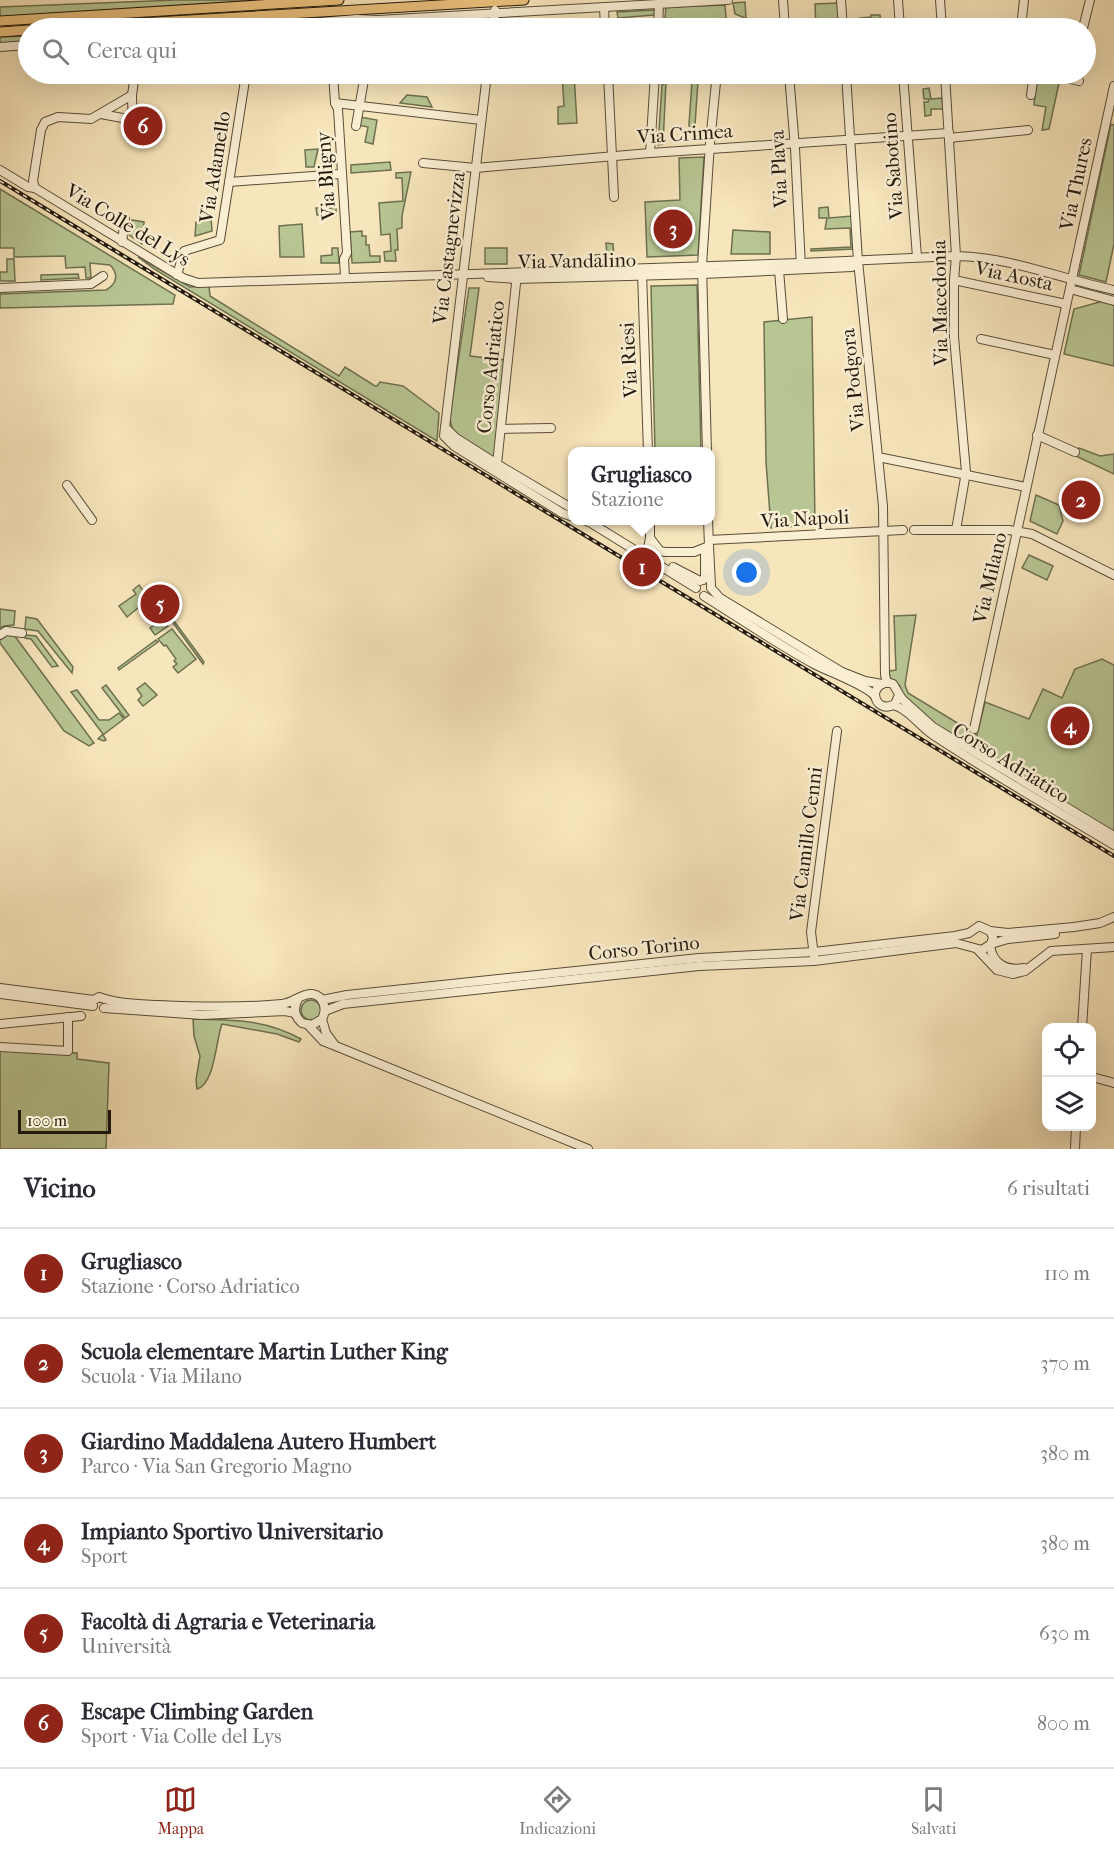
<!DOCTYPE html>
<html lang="it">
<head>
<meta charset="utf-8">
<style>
	body { margin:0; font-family:"IM FELL French Canon",serif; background:#f2f2f3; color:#2b2b33 }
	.controls { position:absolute; right:18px; bottom:18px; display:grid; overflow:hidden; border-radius:12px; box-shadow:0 6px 24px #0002 }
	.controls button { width:54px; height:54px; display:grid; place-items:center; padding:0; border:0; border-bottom:2px solid #e1e1e2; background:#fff; color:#2b2b33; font:30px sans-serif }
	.scale { position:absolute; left:18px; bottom:15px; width:93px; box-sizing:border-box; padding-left:6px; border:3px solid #241a0e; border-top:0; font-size:16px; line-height:21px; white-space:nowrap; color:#241a0e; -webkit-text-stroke:4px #faeed3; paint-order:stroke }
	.you { position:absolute; left:747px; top:573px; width:21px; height:21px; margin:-15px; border:4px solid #fff; border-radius:50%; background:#1a73e8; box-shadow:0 0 0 9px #1a73e833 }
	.badge { display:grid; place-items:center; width:39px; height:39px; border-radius:50%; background:#8f2418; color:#fff; font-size:20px; font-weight:700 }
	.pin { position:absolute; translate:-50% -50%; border:3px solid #fff; box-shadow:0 2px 6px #0006 }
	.popup { position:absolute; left:568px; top:447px; width:147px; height:78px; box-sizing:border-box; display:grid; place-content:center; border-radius:12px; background:#fff; filter:drop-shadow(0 2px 4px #0005); font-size:20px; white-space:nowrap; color:#7c7c81 }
	.popup b { font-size:22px; color:#2b2b33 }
	.popup::after { content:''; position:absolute; left:50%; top:100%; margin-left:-12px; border:12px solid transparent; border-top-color:#fff }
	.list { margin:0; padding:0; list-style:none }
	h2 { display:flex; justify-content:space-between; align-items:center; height:78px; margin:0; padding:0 24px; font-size:26px }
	h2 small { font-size:20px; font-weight:400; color:#7c7c81 }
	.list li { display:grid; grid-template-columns:39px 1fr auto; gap:18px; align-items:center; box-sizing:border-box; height:90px; padding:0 24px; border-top:2px solid #e1e1e2 }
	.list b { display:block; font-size:22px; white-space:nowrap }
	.list p { margin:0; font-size:20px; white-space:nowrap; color:#7c7c81 }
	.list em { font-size:20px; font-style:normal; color:#7c7c81 }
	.icon { flex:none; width:33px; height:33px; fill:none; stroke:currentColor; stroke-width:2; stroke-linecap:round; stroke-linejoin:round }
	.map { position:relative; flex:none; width:1114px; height:1149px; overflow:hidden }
	.search { position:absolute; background:#fff; box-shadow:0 6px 24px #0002; left:18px; right:18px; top:18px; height:66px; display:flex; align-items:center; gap:15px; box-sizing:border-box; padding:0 21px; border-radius:33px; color:#7c7c81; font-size:22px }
	.sheet { height:618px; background:#fff }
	nav { display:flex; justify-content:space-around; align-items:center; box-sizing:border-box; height:84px; border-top:2px solid #e1e1e2; background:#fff; font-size:16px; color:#7c7c81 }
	nav a { display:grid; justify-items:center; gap:3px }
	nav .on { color:#8f2418 }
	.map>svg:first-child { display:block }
</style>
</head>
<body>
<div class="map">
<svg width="1114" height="1149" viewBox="0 0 1114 1149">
	<rect width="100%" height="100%" fill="#f7e5bb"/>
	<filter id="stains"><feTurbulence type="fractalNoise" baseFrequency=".00333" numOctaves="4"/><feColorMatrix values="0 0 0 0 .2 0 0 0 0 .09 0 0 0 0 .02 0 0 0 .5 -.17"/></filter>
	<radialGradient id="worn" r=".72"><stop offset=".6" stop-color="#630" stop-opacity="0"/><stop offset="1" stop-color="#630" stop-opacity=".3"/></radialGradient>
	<g fill="#b8c693" stroke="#6e7050" stroke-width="1.5">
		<polygon points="176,0 272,0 0,17 0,7"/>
		<polygon points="745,2 746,18 745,18 735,14 733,3"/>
		<polygon points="838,3 840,28 816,28 815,4"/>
		<polygon points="725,5 727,28 664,28 666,7"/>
		<polygon points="655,10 654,15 618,18 617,12"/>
		<polygon points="871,15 880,15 881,25 872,25 872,28 865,28 864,22 860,18 871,17"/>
		<polygon points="262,22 265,23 208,28 156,28"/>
		<polygon points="28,36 28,42 0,44 0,37"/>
		<polygon points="562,74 574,74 577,123 558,124 558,107 564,106"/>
		<polygon points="660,74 720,74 720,76 717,77 696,79 660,76"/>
		<polygon points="1037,74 1061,74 1049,129 1042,130 1046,107 1034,105"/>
		<polygon points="698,81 695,125 693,127 689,126 689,124 692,82"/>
		<polygon points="666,82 663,144 658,145 662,85"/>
		<polygon points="929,88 931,99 942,98 943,109 931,109 931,115 925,116 924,102 928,102 929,99 924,99 923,89"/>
		<polygon points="407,95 427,97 432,107 400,103"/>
		<polygon points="360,117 377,120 373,144 365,142 368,127 358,125"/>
		<polygon points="1111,124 1114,125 1114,244 1106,282 1079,275"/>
		<polygon points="331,137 333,165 321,166 325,138"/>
		<polygon points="318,149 314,167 306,167 305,150"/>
		<polygon points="704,157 698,255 647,257 645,202 680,200 679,158"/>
		<polygon points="390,162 391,170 351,173 351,165"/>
		<polygon points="411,172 402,216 402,228 397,229 398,250 395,250 396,261 385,261 384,252 391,251 390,234 381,235 379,203 403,201 402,178 396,178 396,173"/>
		<path d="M0 189 175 295 173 304 0 308V294L106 290C117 284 119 274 110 265L90 263 91 278H86L85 267 66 268 65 256 14 257V248H0Z"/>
		<polygon points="828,207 829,218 852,216 854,249 811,251 811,249 851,247 850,228 825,229 827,218 819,218 819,208"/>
		<polygon points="316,208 336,208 336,215 317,215"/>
		<polygon points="211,218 212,231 195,236 196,222"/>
		<polygon points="132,220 144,222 142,244 129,235"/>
		<polygon points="302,224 304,257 280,257 279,226"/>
		<polygon points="733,230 770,232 770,254 731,254"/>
		<polygon points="362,231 362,236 366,236 366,245 369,245 370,256 380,256 380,262 352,263 350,232"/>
		<polygon points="606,243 613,244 614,257 594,258 594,255 607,254"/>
		<polygon points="332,248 338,248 339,263 321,263 321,256 332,255"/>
		<polygon points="507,248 507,264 485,264 485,248"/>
		<polygon points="138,257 190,287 209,286 210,296 339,376 345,367 375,386 377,386 380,382 403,386 439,413 437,441 154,269"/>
		<polygon points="7,259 14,259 15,281 0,281 0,272 7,272"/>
		<polygon points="78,274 79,278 41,280 41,275"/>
		<polygon points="697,285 701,451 655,451 651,286"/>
		<path d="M469 288H479L470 356 506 360 496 459 458 436C452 431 450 425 450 416Z"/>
		<polygon points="1103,301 1114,303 1114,366 1064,354 1074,309"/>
		<polygon points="812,317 815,525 771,528 766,462 764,322"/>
		<polygon points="1079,448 1100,456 1114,454 1114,474 1076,456"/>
		<polygon points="1036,495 1059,505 1063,521 1057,534 1030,521"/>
		<polygon points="1029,555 1053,566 1047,580 1022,568"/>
		<polygon points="139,585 152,603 141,611 138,608 127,617 119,606 136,594 133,590"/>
		<polygon points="160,605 163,606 199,655 204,662 203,664"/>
		<polygon points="154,608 168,626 155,635 150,628 157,623 154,620 151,622 145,615"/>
		<polygon points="0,609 15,611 14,625 4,626 0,628"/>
		<polygon points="916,615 905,685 908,693 977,735 985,702 1029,719 1043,689 1062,698 1075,669 1102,659 1114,665 1114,832 940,730 902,695 900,686 890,678 889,671 896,670 894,616"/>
		<polygon points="26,617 37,619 73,667 72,673 38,631 25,629"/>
		<polygon points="172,629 196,659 178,673 173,667 177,664 174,661 176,659 166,645 164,646 158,639"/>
		<polygon points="7,633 14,635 94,743 89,746 64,731 0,643 0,638"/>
		<polygon points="25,635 36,636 58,666 52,667 31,639 25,638"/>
		<polygon points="156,640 158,642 119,670 118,668"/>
		<polygon points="145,683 157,695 143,706 138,700 142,696 137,689"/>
		<polygon points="106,685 129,715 125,718 102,688"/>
		<polygon points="77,690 99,720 109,720 119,713 124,719 103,735 106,740 104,741 98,739 103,734 71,692"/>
		<circle cx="311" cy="1010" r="10"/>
		<path d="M193 1019C234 1020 265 1019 301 1039L299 1042 277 1034 222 1024C216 1039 215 1084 197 1089L196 1080 200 1056 194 1036Z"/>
		<polygon points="0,1050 77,1053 77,1059 109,1063 106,1149 0,1149"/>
	</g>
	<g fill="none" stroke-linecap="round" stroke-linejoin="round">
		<g stroke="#594d39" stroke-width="10">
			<g id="minor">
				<polyline points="783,0 785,28"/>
				<polyline points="841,0 843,28"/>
				<polyline points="898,0 900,28"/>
				<polyline points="940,0 942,28"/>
				<polyline points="604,7 605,28"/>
				<polyline points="247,28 357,19 378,20 728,0"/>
				<polyline points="493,28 495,10"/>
				<polyline points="658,28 659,4"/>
				<polyline points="1021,28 1024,0"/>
				<polyline points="1083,28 1090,0"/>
				<polyline points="0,47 28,45"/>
				<polyline points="333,74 335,103 338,109 347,253 344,259 345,277"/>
				<polyline points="487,74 444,436 454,446 562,513 573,517"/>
				<polyline points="608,74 614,197"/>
				<polyline points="789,74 795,148 801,267"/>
				<polyline points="846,74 858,261 883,506 885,675 887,683"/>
				<polyline points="903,74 917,257"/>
				<polyline points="945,74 956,256 954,280 954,337 966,472 956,530"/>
				<polyline points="1067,74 1066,78 1079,81"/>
				<polyline points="1031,95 1034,74"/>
				<polyline points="335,103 481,120"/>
				<polyline points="101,114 133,120"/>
				<polyline points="356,126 365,74"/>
				<polyline points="133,135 132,95 135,74"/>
				<polyline points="949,138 1028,130"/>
				<polyline points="650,153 655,74"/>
				<polyline points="423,163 475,168 650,153 949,133"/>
				<path d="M0 170 28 187 35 188 183 278 198 283 801 263 956 256C1011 257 1061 279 1114 290"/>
				<polyline points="229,182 341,174"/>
				<polyline points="35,188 33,181 41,130 45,122 58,117 91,119 132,95"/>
				<polyline points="122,242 125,219"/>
				<polyline points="779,270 783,319"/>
				<polyline points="642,272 648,452"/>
				<polyline points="177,275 184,251 220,240 246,74"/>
				<polyline points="488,277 516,279 703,274 852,267 858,261"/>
				<polyline points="954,280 1066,304"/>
				<polyline points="0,288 91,284 103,276"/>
				<polyline points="1070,289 1114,301"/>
				<polyline points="981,339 1055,355"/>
				<polyline points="445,427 456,438 497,464 573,509"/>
				<polyline points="501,429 551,428"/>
				<polyline points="1037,435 1075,452"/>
				<polyline points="707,452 702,266 710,143 716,82"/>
				<polyline points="878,457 1026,487"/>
				<polyline points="497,464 517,274"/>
				<polyline points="67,485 92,520"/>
				<polyline points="584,520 591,523 696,588"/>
				<polyline points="914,530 1009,530 1032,534 1114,575"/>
				<polyline points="650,538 660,551 665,552 694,552 709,546 708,520"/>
				<polyline points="709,540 903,530"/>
				<polyline points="647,552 650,538 650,520"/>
				<polyline points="673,567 700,581"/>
				<polyline points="703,580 705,577 705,551 709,546 711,586"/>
				<polyline points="711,588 720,598 842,672 865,681 882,684"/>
				<path d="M704 596C741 619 777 644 814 664 829 672 866 685 875 696"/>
				<polyline points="0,635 6,631 22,633"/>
				<path d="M899 695 895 704C885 710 875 705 875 693 878 684 885 681 893 684L902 699 933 727 1114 836"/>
				<path d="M893 705C908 709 920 726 933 735 992 774 1054 809 1114 845"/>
				<polyline points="974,729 1114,86"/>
				<polyline points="991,944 1008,939 1055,934"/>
				<path d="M990 946C993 964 1006 971 1024 968"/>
				<polyline points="978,950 997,970 1013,974 1025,971 1051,951 1114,947"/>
				<polyline points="814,956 811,932 837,731"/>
				<path d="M0 988 94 1000 99 997C117 1004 138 1004 158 1005 200 1007 240 1008 282 1004 293 1003 302 993 312 994 325 996 327 1010 322 1019L312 1025 302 1023C294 1016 293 1008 298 999"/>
				<polyline points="0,994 93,1006"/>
				<polyline points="322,1000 347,995 699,958 814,952 955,936 969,933 979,926 990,931 1008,933 1074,927 1100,923 1114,917"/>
				<polyline points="104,1008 202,1015 285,1011 295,1013"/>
				<polyline points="325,1011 343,1004 699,966 814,961 956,943 982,950 991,944 993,937 990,931"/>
				<polyline points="322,1019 326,1033 334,1044"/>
				<polyline points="0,1024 81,1016"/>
				<polyline points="308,1025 323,1041 338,1047 588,1149"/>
				<polyline points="1082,1028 1087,949"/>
				<polyline points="0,1047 68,1051 68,1017"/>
				<polyline points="1092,1077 1114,1083"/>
				<polyline points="1075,1149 1076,1126"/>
			</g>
		</g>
		<g stroke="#241a0e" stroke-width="11">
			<g id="major">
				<polyline points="0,21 339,0"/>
				<polyline points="54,28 524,0"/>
				<polyline points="0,32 28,30"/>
			</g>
		</g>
		<use href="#minor" stroke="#faeed3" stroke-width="8"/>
		<use href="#major" stroke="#ecc27e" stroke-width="9"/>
		<g stroke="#241a0e" stroke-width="4">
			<polyline id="rail" points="0,181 1114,856"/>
		</g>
		<use href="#rail" stroke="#faeed3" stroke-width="1.5" stroke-dasharray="4.5" stroke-linecap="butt"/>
	</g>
	<g text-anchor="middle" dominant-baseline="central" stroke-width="5" stroke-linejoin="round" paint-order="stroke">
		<g font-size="20" fill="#241a0e" stroke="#faeed3">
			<text transform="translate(685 134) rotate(-4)">Via Crimea</text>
			<text transform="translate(893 166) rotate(-94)">Via Sabotino</text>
			<text transform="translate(215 167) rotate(-81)">Via Adamello</text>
			<text transform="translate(779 169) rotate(-93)">Via Plava</text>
			<text transform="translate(326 176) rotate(-94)">Via Bligny</text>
			<text transform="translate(1076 184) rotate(-78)">Via Thures</text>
			<text transform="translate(128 225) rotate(31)">Via Colle del Lys</text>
			<text transform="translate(449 248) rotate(-83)">Via Castagnevizza</text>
			<text transform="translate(577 261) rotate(-1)">Via Vandalino</text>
			<text transform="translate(1014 276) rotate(12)">Via Aosta</text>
			<text transform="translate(940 303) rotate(-91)">Via Macedonia</text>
			<text transform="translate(629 360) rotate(-93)">Via Riesi</text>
			<text transform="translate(491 367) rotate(-84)">Corso Adriatico</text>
			<text transform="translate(853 380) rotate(-96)">Via Podgora</text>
			<text transform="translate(805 519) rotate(-3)">Via Napoli</text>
			<text transform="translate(990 578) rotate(-77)">Via Milano</text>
			<text transform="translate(1011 763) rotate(32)">Corso Adriatico</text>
			<text transform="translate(806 844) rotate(-83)">Via Camillo Cenni</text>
			<text transform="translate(644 948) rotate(-6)">Corso Torino</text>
		</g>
	</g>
	<rect width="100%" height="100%" filter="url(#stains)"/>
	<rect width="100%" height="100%" fill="url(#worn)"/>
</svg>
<div class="controls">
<button><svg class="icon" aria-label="locate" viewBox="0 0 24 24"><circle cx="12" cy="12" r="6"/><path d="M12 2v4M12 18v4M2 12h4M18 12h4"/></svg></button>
<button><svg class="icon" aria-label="layers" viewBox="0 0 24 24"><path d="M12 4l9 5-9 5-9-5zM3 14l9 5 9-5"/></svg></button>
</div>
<div class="scale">100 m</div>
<div class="you"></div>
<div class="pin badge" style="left:642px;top:567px">1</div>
<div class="popup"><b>Grugliasco</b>Stazione</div>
<div class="pin badge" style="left:1081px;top:500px">2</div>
<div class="pin badge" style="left:673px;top:229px">3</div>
<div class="pin badge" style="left:1070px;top:726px">4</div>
<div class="pin badge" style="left:160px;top:604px">5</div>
<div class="pin badge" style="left:143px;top:126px">6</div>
<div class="search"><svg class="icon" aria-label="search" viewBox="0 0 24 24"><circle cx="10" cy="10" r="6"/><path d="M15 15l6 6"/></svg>Cerca qui</div>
</div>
<section class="sheet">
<h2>Vicino<small>6 risultati</small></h2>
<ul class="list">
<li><span class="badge">1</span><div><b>Grugliasco</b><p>Stazione · Corso Adriatico</p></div><em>110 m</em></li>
<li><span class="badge">2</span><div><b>Scuola elementare Martin Luther King</b><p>Scuola · Via Milano</p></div><em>370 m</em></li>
<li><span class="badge">3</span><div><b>Giardino Maddalena Autero Humbert</b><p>Parco · Via San Gregorio Magno</p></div><em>380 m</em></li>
<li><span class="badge">4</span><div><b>Impianto Sportivo Universitario</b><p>Sport</p></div><em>380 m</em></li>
<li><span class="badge">5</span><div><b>Facoltà di Agraria e Veterinaria</b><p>Università</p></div><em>630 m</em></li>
<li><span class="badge">6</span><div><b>Escape Climbing Garden</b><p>Sport · Via Colle del Lys</p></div><em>800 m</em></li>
</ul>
</section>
<nav>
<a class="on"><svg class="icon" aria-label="map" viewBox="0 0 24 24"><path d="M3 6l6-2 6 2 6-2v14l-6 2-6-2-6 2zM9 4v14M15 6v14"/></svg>Mappa</a>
<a><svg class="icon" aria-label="directions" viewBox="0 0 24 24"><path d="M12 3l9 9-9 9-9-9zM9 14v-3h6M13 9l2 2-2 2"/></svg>Indicazioni</a>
<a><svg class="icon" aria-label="saved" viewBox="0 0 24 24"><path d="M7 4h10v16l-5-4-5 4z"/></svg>Salvati</a>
</nav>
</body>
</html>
